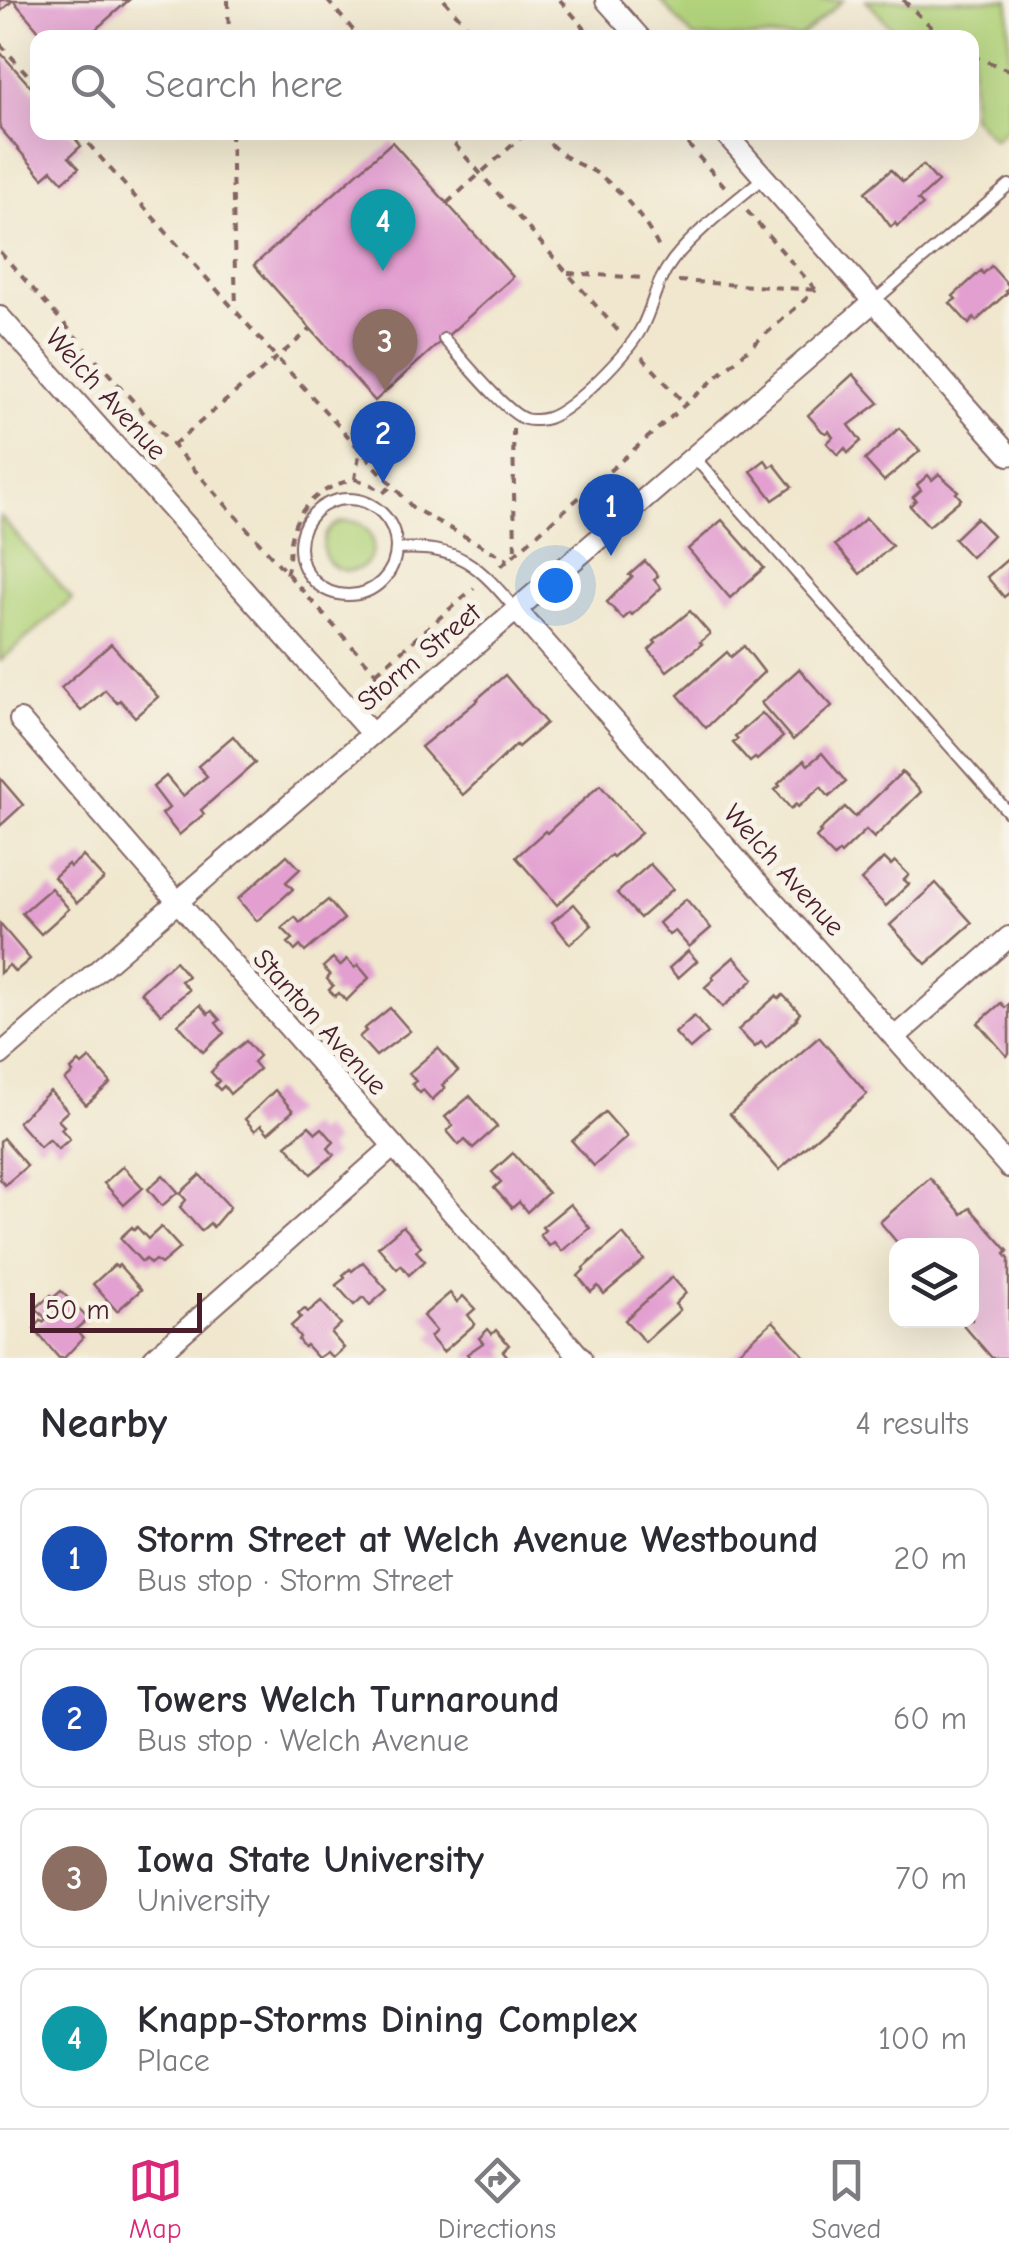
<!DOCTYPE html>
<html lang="en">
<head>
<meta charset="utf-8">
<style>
	body { margin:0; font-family:"Comic Neue",sans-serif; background:#f7f7f7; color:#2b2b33 }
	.controls { position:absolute; right:30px; bottom:30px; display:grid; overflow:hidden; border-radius:20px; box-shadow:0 10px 40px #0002 }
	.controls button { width:90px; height:90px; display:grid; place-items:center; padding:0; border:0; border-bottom:2px solid #e1e1e2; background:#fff; color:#2b2b33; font:50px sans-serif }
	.scale { position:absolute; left:30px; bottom:25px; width:172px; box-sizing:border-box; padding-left:10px; border:5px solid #4a1f2b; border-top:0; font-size:28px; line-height:35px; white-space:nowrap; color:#4a1f2b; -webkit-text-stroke:8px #f7f3e8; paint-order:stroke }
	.you { position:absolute; left:555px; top:585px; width:35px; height:35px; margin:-25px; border:8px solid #fff; border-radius:50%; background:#1a73e8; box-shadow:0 0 0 15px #1a73e833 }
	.badge { display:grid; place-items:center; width:65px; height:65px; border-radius:50%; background:#db2777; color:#fff; font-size:32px; font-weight:700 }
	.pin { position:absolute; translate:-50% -82px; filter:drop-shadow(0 2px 5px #0008) }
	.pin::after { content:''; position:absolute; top:52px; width:35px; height:30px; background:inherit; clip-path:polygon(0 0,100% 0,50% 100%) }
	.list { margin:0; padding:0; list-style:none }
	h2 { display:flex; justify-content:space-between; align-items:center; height:130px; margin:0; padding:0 40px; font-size:42px }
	h2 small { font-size:32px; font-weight:400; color:#7c7c81 }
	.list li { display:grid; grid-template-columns:65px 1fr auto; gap:30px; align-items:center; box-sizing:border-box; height:140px; margin:0 20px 20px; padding:0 20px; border:2px solid #e1e1e2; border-radius:20px }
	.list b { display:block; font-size:38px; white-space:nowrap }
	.list p { margin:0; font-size:32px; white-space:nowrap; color:#7c7c81 }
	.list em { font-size:32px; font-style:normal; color:#7c7c81 }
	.icon { flex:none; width:55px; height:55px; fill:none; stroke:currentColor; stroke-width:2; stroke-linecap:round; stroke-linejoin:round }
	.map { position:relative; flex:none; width:1009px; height:1358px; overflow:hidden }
	.search { position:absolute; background:#fff; box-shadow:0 10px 40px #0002; left:30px; right:30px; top:30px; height:110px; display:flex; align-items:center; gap:25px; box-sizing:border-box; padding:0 35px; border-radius:20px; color:#7c7c81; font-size:38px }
	.sheet { height:770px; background:#fff }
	nav { display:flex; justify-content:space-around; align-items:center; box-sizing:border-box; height:140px; border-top:2px solid #e1e1e2; background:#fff; font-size:28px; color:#7c7c81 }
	nav a { display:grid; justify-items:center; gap:5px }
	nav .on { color:#db2777 }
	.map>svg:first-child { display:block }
</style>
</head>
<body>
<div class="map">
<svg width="1009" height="1358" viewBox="0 0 1009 1358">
	<rect width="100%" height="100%" fill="#f7f3e8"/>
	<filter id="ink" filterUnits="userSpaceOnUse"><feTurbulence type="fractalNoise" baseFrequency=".01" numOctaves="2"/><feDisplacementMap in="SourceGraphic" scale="20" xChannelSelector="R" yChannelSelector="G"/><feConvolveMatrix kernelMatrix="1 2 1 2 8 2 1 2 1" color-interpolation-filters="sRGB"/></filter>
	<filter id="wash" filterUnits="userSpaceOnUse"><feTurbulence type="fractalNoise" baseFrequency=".0048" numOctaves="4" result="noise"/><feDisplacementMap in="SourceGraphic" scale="40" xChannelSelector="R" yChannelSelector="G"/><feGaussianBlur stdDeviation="2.25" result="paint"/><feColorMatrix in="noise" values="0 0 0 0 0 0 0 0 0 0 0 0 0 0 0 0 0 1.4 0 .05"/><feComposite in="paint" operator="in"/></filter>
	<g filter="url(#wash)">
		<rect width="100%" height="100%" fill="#f0e7ce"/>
		<g fill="#b2d37b" stroke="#7e7953" stroke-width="2.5">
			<polygon points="660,0 843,0 801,37 694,38"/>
			<polygon points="866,0 1009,0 1009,127 994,140 972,116 972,38 900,37"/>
			<polygon points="0,516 72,599 0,661"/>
			<circle cx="348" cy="546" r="25"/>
		</g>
		<g id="blocks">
			<g fill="#e29fd0">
				<polygon points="0,0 129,0 86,38 45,38 13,0 0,12"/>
				<polygon points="0,52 38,95 38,132 70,132 81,146 69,157 79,168 63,182 52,170 43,178 0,128"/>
				<polygon points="392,142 513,277 375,401 254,265"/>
				<polygon points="923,165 938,182 918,200 923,205 897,226 895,223 891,227 865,192 891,170 903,182"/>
				<polygon points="991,266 1009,286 1006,291 1008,292 976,321 974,318 969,324 950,303 956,299 953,296 981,271 983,274"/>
				<polygon points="853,374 879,403 849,425 861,441 848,453 845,448 838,455 827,443 833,437 829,431 826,433 822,431 808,415"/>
				<polygon points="899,428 920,451 884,481 865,460"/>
				<polygon points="765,460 770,467 774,464 792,487 773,500 751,471"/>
				<polygon points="939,474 958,491 956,493 961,499 929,526 910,506 916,500 913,497 921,490 917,485 928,475 932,480"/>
				<polygon points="866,518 892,546 860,574 835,545"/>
				<polygon points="976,518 993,535 971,557 954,539"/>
				<polygon points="722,520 764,568 730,598 688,549"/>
				<polygon points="1009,558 1009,593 1004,597 987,577"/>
				<polygon points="645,561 658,576 654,580 661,588 632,615 630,613 623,619 607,602 632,577 629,575"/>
				<polygon points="690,611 710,634 700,642 702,644 667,671 649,650 656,643 654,641"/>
				<polygon points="111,644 158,697 135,717 120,700 117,703 105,690 81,711 61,688"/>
				<polygon points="744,646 764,672 706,728 678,695 727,652 731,657"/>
				<polygon points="799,669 832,706 793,740 761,703"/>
				<polygon points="505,675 546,723 518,747 516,745 463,795 421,747 478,700 477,699"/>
				<polygon points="762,713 783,737 757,760 755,758 750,762 733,743 738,739 735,736"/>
				<polygon points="233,736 255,763 201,810 204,814 179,835 162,814 169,808 153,787 166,776 183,796 207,776 198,766"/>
				<polygon points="822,753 846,782 829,797 821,787 798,807 796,804 791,809 775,790 780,786 778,784 804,760 808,765"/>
				<polygon points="902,772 921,792 874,838 866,830 841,854 839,852 834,857 816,838 821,833 819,831 845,807 855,817"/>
				<polygon points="0,778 23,805 0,826"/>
				<polygon points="600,785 641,833 613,857 611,855 557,905 516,857 545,831 547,833"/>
				<polygon points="287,855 300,869 286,882 293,889 257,921 238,899"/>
				<polygon points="83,856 104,879 77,903 54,877 68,864 70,867"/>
				<polygon points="884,858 891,865 895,861 909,875 904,880 909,884 886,906 861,880"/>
				<polygon points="650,864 673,889 640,918 617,893"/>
				<polygon points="936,883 972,923 926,964 890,925"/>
				<polygon points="51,888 69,909 41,934 22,913"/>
				<polygon points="686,899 711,928 689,947 675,931 669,935 659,923"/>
				<polygon points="328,900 344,919 305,952 300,946 295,951 288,943 293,939 282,928 295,917 300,923"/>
				<polygon points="574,904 592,925 570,944 552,922"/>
				<polygon points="0,924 30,959 15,972 9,965 0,973"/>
				<polygon points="688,951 697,961 678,978 669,968"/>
				<polygon points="734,957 754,979 723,1007 705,987 714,979 712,976"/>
				<polygon points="333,958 340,966 347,959 355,968 358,965 369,978 346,1001 339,993 335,996 329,990 333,986 327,979 330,975 323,967"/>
				<polygon points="175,961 188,976 181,981 189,990 161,1014 141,992"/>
				<polygon points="783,995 800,1013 796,1018 797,1019 766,1048 761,1042 755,1047 738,1030 776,996 779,999"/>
				<polygon points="1001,1003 1005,1008 1009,1004 1009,1054 1007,1056 978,1023"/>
				<polygon points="200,1005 208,1014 212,1011 220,1020 216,1023 224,1033 203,1052 178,1024"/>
				<polygon points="390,1008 410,1031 376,1056 359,1037 366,1031 364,1029"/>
				<polygon points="694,1016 708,1033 690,1049 675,1033"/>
				<polygon points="819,1037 867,1094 779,1170 730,1114"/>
				<polygon points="246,1041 259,1056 253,1062 259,1069 230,1094 224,1086 220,1090 215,1085 219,1081 211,1072 217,1066 216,1065"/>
				<polygon points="438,1048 458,1071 442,1085 445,1088 432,1100 423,1090 420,1093 412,1084 416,1081 409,1073"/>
				<polygon points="90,1058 111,1083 86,1105 65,1080 73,1073 71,1070 79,1062 82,1065"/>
				<polygon points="275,1090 293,1111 268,1133 261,1125 255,1131 245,1119"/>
				<polygon points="50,1091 68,1111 58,1120 64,1126 61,1129 70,1139 58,1149 49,1139 40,1147 18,1122"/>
				<polygon points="470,1096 497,1127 473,1148 465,1140 459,1145 447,1131 453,1126 445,1117"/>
				<polygon points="605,1112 627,1137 594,1166 572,1141"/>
				<polygon points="309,1126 316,1133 322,1128 334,1142 328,1148 334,1155 311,1174 286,1145"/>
				<polygon points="3,1138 27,1166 5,1185 0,1179 0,1141"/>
				<polygon points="513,1153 548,1193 527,1212 519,1202 512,1208 494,1188 501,1182 492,1172"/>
				<polygon points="123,1166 143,1188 124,1205 104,1183"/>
				<polygon points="163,1175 178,1192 162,1206 148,1189"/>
				<polygon points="200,1175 230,1207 213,1227 210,1223 201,1231 180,1207 186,1200 180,1193"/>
				<polygon points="930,1178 962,1214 970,1208 1008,1251 1005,1254 1009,1259 1009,1358 992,1358 959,1320 972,1320 972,1246 900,1246 880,1222"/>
				<polygon points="570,1204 590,1228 562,1251 554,1242 549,1246 540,1235 545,1230 542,1227"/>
				<polygon points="403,1226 421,1246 416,1251 425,1261 409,1275 401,1265 397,1269 378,1247"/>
				<polygon points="132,1227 134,1230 137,1227 148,1239 161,1227 180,1248 161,1264 155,1260 150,1264 146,1259 142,1262 120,1238"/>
				<polygon points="623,1234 644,1260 604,1294 598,1286 591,1292 578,1276 584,1270 583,1268"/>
				<polygon points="363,1262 387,1290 370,1305 363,1297 354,1305 336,1285 345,1278 343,1275 350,1269 352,1271"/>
				<polygon points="114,1265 117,1267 119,1265 141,1290 117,1311 93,1284"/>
				<polygon points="672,1277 686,1293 675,1304 680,1310 645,1342 625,1320"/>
				<polygon points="61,1291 88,1319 76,1329 83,1338 64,1358 59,1358 34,1329 41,1320 43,1322 46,1319 36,1308 51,1295 53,1298"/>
				<polygon points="450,1293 457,1302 463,1296 475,1309 468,1315 475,1324 443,1352 430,1337 436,1331 423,1316"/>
				<polygon points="321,1301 341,1324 331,1333 344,1348 333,1358 327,1352 318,1358 306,1345 304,1347 298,1340 300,1337 291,1326 301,1317 298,1314 305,1309 308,1312"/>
				<polygon points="773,1321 806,1358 731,1358"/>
				<polygon points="488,1329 492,1334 496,1330 509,1345 503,1351 509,1358 470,1358 467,1354 483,1343 479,1338"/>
			</g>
		</g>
	</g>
	<g filter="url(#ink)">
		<use href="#blocks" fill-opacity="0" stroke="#846564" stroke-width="2.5"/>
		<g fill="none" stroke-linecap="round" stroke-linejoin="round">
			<g stroke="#846564" stroke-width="14">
				<g id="lane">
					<polyline points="873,302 1009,185"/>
					<path d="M444 339C461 357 505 412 525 419 531 421 542 420 548 418 574 409 628 353 641 329 654 305 654 284 673 260 698 229 733 203 763 178"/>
					<polyline points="694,457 1009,813"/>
					<circle cx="348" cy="547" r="48"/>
					<path d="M396 549C460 545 478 565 517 611"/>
				</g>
			</g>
			<g stroke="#846564" stroke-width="24">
				<g id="street">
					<polyline points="606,0 640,38"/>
					<polyline points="724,132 1009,455"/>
					<polyline points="0,317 371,733"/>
					<polyline points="517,611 1009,1167"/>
					<polyline points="20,720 191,917 581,1358"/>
					<polyline points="895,1037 1009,937"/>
					<polyline points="0,1055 873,302"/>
					<polyline points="154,1358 394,1146"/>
				</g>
			</g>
			<g stroke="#846564" stroke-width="4" stroke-dasharray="8 8" stroke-linecap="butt">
				<polyline points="228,0 229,38"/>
				<polyline points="327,0 360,38"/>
				<polyline points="444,0 478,38"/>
				<polyline points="560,0 593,38"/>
				<polyline points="903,0 943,38"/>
				<polyline points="0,44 38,86"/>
				<polyline points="972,56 1009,70"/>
				<polyline points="78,132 276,357 413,508 508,560"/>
				<polyline points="231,132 236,308"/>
				<polyline points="444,132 619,332"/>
				<path d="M539 132C548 142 558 152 569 159 578 165 589 168 598 174 623 192 646 221 659 248"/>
				<polyline points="677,132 727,189"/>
				<polyline points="447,203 527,132"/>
				<polyline points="747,211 816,290"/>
				<polyline points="0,252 376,673 374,694 370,703"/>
				<polyline points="568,273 643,278"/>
				<polyline points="678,281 816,290"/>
				<polyline points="642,357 686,405"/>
				<polyline points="513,429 515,554"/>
				<polyline points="173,445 311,329"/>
				<polyline points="355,479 372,485 383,493 393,485"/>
				<polyline points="501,566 816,290"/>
				<path d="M286 574C290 563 289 553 290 542 296 506 321 487 355 479L360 449"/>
				<polyline points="376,673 474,588"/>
			</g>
			<use href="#lane" stroke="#fff" stroke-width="10"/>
			<use href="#street" stroke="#fff" stroke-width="20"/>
		</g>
	</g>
	<g text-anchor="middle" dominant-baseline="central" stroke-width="10" stroke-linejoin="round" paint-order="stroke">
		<g font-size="28" fill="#4a1f2b" stroke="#f7f3e8">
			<text transform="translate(106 394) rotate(48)">Welch Avenue</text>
			<text transform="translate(419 657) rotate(-40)">Storm Street</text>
			<text transform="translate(784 870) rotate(48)">Welch Avenue</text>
			<text transform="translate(320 1022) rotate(48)">Stanton Avenue</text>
		</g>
	</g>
</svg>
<div class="controls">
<button><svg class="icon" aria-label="layers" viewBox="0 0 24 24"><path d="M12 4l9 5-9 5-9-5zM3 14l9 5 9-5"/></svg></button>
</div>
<div class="scale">50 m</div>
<div class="you"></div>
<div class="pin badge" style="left:611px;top:556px;background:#1a4fb4">1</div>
<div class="pin badge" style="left:383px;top:483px;background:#1a4fb4">2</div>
<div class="pin badge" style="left:385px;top:391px;background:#8d6e63">3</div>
<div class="pin badge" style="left:383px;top:271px;background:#0f9aa8">4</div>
<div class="search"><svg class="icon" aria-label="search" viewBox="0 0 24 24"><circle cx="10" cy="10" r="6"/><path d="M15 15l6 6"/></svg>Search here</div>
</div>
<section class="sheet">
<h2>Nearby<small>4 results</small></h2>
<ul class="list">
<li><span class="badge" style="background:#1a4fb4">1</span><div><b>Storm Street at Welch Avenue Westbound</b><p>Bus stop · Storm Street</p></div><em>20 m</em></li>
<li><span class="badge" style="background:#1a4fb4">2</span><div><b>Towers Welch Turnaround</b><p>Bus stop · Welch Avenue</p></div><em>60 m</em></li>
<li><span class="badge" style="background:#8d6e63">3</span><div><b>Iowa State University</b><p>University</p></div><em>70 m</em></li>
<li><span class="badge" style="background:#0f9aa8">4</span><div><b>Knapp-Storms Dining Complex</b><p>Place</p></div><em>100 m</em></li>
</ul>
</section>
<nav>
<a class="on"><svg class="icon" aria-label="map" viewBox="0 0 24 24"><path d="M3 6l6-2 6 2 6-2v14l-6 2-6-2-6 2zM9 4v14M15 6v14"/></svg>Map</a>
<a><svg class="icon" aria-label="directions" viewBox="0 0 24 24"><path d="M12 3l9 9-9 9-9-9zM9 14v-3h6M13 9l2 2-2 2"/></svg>Directions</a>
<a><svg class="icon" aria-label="saved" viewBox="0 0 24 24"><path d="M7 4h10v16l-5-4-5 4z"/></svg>Saved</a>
</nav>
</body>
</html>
